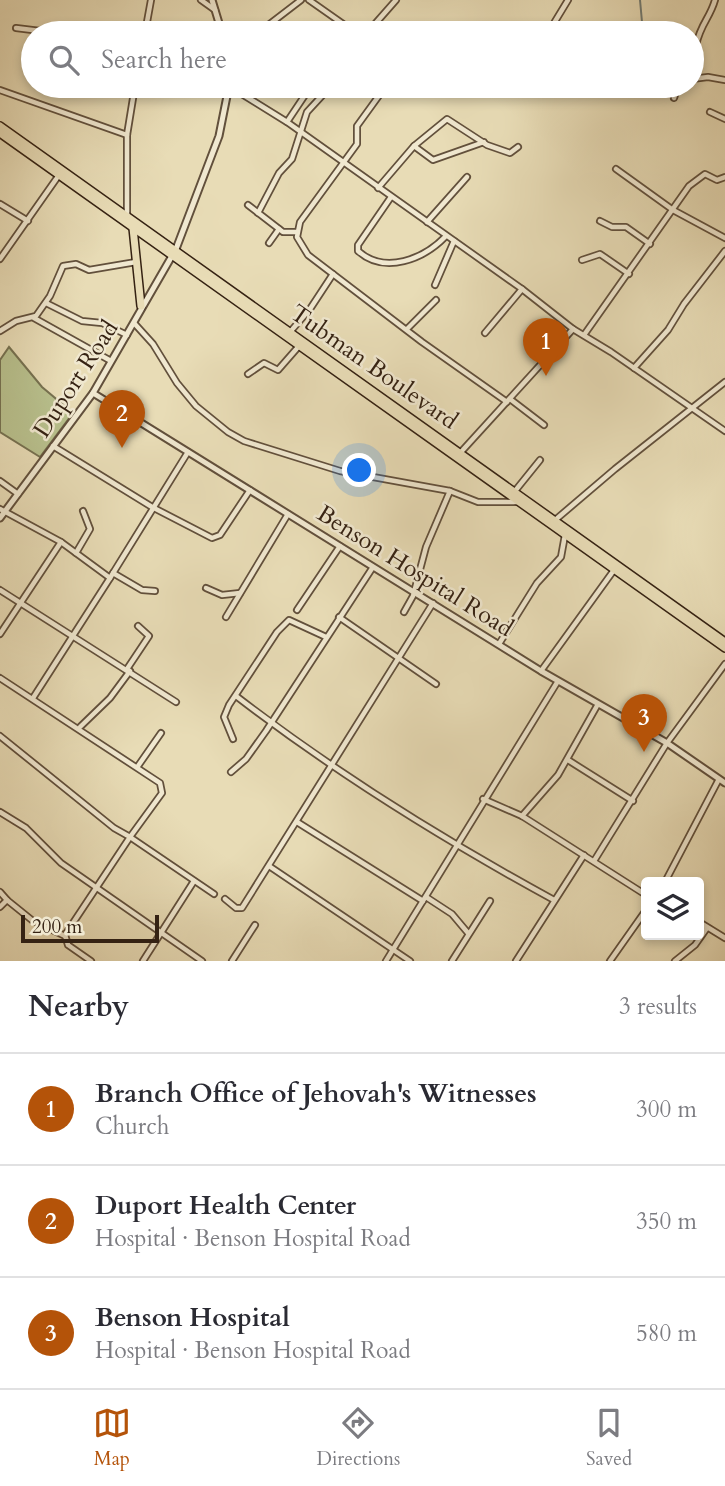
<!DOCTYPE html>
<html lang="en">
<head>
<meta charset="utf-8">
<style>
	body { margin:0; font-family:Cardo,serif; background:#f2f2f3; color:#2b2b33 }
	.controls { position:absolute; right:21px; bottom:21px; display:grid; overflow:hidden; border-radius:7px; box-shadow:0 4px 10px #0003 }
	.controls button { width:63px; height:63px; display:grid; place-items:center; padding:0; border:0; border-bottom:2px solid #e1e1e2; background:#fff; color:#2b2b33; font:35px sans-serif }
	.scale { position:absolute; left:21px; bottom:18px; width:138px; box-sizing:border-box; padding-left:7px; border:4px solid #352213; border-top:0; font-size:19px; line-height:24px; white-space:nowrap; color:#352213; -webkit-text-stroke:5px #f0e8d0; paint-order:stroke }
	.you { position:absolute; left:360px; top:471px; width:24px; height:24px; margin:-18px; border:5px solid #fff; border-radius:50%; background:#1a73e8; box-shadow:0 0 0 10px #1a73e833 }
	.badge { display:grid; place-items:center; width:46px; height:46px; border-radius:50%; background:#b45309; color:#fff; font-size:23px; font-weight:700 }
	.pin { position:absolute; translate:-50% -58px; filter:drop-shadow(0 2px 4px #0008) }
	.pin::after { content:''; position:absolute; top:37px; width:24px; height:21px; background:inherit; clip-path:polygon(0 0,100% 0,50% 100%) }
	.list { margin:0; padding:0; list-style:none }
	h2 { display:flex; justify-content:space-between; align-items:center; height:91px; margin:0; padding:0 28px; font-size:30px }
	h2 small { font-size:23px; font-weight:400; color:#7c7c81 }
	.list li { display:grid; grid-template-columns:46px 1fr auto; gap:21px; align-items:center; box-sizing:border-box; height:112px; padding:0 28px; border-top:2px solid #e1e1e2 }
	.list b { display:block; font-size:26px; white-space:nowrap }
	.list p { margin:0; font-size:23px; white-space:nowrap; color:#7c7c81 }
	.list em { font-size:23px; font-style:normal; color:#7c7c81 }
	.icon { flex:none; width:38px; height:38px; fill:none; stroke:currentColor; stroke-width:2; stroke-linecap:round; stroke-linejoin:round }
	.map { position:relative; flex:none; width:725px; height:961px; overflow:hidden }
	.search { position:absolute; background:#fff; box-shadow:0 4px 10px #0003; left:21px; right:21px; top:21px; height:77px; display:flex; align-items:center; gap:18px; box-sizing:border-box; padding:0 24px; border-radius:38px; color:#7c7c81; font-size:26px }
	.sheet { height:427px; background:#fff }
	nav { display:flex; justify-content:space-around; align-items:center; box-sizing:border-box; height:98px; border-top:2px solid #e1e1e2; background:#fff; font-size:19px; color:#7c7c81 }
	nav a { display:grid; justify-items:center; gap:4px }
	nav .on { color:#b45309 }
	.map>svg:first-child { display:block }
</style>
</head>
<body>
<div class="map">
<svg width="725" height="961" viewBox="0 0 725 961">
	<rect width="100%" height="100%" fill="#e8dcb6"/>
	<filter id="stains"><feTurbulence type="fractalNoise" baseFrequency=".00286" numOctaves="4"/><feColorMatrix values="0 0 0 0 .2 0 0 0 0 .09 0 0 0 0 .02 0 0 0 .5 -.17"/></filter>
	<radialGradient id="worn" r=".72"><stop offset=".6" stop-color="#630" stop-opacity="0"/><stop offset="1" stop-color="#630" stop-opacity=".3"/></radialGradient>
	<polygon fill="#b8c08d" stroke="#767150" stroke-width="2" points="9,347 42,387 73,413 40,457 0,432 0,360"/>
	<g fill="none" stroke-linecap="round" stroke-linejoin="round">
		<polyline stroke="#727d76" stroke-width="2" points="640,0 643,33"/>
		<g stroke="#62503c" stroke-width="8">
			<g id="minor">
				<polyline points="201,0 215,10"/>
				<polyline points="309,0 356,33"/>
				<polyline points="16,28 57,33"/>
				<polyline points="145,33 151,0"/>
				<polyline points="258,33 301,0"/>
				<polyline points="367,33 396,0"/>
				<polyline points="395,33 402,25 424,27"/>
				<polyline points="548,33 568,0"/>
				<path d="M696 45C701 23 710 18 715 0"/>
				<polyline points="692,79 708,77 725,80"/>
				<polyline points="229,86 287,122 522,289 573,329 611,352 725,431"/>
				<polyline points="386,86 357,126 357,144 300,222 297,237 308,255 422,342 507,402"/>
				<polyline points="0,90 127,135"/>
				<polyline points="674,98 678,86"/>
				<polyline points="710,112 725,119"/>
				<polyline points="287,122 311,86"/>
				<polyline points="414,146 433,160 484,142"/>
				<polyline points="616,169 673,210 725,238"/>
				<polyline points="378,188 414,146 447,119 487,145 510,153 518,147"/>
				<path d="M391 197 358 245V251C385 275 424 259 446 236"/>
				<polyline points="0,204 28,221"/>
				<polyline points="248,205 283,232 297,232"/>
				<polyline points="258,213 279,173 292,159 307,112 331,86"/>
				<polyline points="127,216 127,135 135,86"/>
				<polyline points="600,221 612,227 626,227 650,244"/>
				<polyline points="427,222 467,177"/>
				<polyline points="269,243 279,229"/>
				<polyline points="0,259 59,175"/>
				<polyline points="582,260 600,254 629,274"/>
				<polyline points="435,285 454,241"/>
				<polyline points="46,303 82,321 102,323 127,335"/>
				<polyline points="34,318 111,361"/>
				<polyline points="134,323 153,344 177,383 196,406 228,432 244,441 340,471 450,491 478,502 517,502"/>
				<polyline points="407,329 436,300"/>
				<polyline points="0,331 16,321 36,316 50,296 63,266 76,264 89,270 136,262"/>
				<polyline points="290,332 310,309 333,274"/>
				<polyline points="485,333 522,289"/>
				<polyline points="584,335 689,186 705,174 717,180 725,177"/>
				<polyline points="634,368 668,330 684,304 725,251"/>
				<polyline points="248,374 264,363 278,370 299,346"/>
				<polyline points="510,399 544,425"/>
				<polyline points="53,446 152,507 212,538 220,535 250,490"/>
				<polyline points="461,452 573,329"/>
				<polyline points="0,481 18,494"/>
				<polyline points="515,491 540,460"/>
				<polyline points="0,509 61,542 110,578 33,698"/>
				<polyline points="554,521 615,469 725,382"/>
				<polyline points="76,553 90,529 83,511"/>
				<polyline points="113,573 142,590 155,591"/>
				<polyline points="110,578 188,452"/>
				<polyline points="206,588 222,595 240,593"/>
				<polyline points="0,590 176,702"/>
				<polyline points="297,610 340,546"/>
				<polyline points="404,612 413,596 426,547 450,491"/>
				<polyline points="226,617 288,514"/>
				<polyline points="339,617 436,684"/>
				<polyline points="0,634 61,542"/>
				<polyline points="499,644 537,583 561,557 565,535"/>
				<polyline points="127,669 149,636 138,626"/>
				<polyline points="541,671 614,570"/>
				<polyline points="0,678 160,783 162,793 130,837 214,894"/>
				<path d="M236 696C336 773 444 840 554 900"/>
				<polyline points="80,727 110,698 130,671"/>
				<polyline points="0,736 114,828 130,837 65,935 68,945 91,961"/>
				<polyline points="233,739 224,717 229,705 277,632 289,620 326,637"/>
				<polyline points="568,760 633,801"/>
				<polyline points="138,766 161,733"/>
				<polyline points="231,772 246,759 266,731 373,567"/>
				<polyline points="483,799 522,816 646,895"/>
				<polyline points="0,812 26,828 61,863 202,961"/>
				<polyline points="522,816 558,775 598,704"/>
				<polyline points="297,822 423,901"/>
				<polyline points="594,861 667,743 725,664"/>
				<polyline points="269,866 410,961"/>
				<polyline points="665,882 719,779"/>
				<polyline points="0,892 7,900"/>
				<polyline points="426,897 452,914 468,933"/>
				<polyline points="225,899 236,908 242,908 433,603"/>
				<polyline points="0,907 7,900 33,921 65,936"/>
				<polyline points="699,922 725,938"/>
				<polyline points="143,961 194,881"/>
				<polyline points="232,961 255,925"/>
				<polyline points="386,961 558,681"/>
				<polyline points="452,961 490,901"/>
				<polyline points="516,961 584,855"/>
				<polyline points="610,961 646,910"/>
				<polyline points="675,961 695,945 707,928"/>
			</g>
		</g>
		<g stroke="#62503c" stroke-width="9">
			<g id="tertiary">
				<polyline points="212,0 222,33"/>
				<polyline points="93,393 541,671 667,743 725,783"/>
				<polyline points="0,518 93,393 176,249 219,136 229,86"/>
			</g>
		</g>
		<g stroke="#352213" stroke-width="10">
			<g id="trunk">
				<polyline points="0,126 725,642"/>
				<polyline points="0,133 725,648"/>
				<polyline points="133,228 141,306"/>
			</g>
		</g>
		<use href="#minor" stroke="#f0e8d0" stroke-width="4.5"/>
		<use href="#tertiary" stroke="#f0e8d0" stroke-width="5"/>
		<use href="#trunk" stroke="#e8dcb6" stroke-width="7"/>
	</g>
	<g text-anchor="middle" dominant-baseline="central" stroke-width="5" stroke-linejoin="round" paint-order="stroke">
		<g font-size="24" fill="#352213" stroke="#f0e8d0">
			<text transform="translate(374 367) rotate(35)">Tubman Boulevard</text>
			<text transform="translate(76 379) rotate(-57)">Duport Road</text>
			<text transform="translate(415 571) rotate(32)">Benson Hospital Road</text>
		</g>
	</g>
	<rect width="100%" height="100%" filter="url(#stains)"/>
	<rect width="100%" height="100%" fill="url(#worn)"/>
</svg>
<div class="controls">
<button><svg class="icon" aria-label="layers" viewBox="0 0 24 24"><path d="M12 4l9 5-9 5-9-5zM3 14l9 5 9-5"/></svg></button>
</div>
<div class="scale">200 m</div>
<div class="you"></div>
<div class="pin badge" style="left:546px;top:376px">1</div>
<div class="pin badge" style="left:122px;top:448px">2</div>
<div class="pin badge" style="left:644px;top:752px">3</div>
<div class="search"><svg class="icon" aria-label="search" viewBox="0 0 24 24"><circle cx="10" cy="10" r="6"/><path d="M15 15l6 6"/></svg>Search here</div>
</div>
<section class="sheet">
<h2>Nearby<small>3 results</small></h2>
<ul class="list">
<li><span class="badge">1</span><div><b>Branch Office of Jehovah's Witnesses</b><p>Church</p></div><em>300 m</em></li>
<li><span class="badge">2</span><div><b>Duport Health Center</b><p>Hospital · Benson Hospital Road</p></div><em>350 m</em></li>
<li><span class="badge">3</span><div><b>Benson Hospital</b><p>Hospital · Benson Hospital Road</p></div><em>580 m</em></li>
</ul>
</section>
<nav>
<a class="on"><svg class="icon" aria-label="map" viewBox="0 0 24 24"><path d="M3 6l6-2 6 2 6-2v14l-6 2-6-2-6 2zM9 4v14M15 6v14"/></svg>Map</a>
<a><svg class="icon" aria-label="directions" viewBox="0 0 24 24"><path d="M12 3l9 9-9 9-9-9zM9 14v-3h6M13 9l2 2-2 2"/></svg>Directions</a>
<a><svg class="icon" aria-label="saved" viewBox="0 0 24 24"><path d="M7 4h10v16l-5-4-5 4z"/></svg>Saved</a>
</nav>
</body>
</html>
